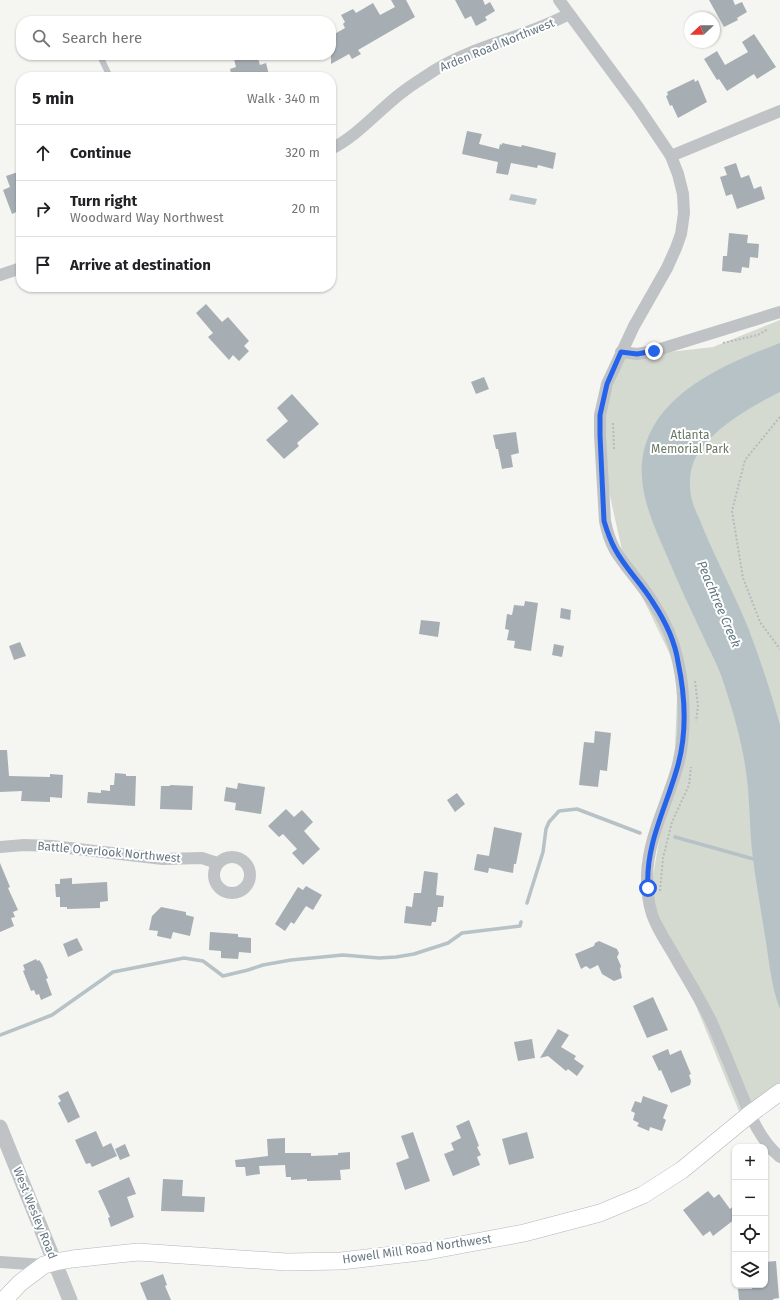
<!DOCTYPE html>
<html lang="en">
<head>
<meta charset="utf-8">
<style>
	body { margin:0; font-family:"Fira Sans",sans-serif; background:#f6f6f6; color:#202124 }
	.controls { position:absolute; right:12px; bottom:12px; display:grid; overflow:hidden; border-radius:8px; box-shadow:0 1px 3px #0004 }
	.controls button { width:36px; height:36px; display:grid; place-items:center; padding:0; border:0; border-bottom:1px solid #e0e0e0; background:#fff; color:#202124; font:20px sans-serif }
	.compass { position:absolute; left:684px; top:12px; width:36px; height:36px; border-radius:50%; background:#fff; box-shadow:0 1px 3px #0004; rotate:248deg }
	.stop { position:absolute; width:12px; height:12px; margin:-9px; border:3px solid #2563eb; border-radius:50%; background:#fff }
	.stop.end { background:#2563eb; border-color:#fff; box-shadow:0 1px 4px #0008 }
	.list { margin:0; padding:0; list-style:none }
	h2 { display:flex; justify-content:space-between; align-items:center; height:52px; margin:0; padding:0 16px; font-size:17px }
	h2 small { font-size:13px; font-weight:400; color:#757577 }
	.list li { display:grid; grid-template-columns:26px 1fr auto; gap:12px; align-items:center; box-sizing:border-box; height:56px; padding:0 16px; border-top:1px solid #e0e0e0 }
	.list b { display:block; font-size:15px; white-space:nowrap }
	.list p { margin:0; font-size:13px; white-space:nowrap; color:#757577 }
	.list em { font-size:13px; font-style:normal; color:#757577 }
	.icon { flex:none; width:22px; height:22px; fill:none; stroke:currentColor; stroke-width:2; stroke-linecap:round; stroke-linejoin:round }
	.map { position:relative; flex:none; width:780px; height:1300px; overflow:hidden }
	.search { position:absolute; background:#fff; box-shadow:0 1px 3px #0004; left:16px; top:16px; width:320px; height:44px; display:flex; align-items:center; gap:10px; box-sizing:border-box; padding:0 14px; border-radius:16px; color:#757577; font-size:15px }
	.panel { position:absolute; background:#fff; box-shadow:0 1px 3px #0004; left:16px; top:72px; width:320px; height:220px; border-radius:16px }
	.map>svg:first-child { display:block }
</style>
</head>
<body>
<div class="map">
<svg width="780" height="1300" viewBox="0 0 780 1300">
	<rect width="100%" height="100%" fill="#f5f5f2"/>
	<polygon fill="#d5dad1" points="780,320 780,1084 741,1116 650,893 675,748 678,671 624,559 595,429 625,357 713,347"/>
	<g fill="#b6c2c6">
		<polygon points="511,194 537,199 535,205 509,200"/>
		<path d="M780 343V392C752 406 704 433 693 464 689 474 689 489 692 500 694 509 700 519 703 528 717 562 735 595 749 630 761 661 771 693 780 725V1009C770 984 769 956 764 930 760 904 755 877 752 851 749 820 750 790 744 759 739 730 730 702 721 675 716 662 709 649 703 636 691 610 678 583 667 556 652 522 634 484 645 446 662 389 730 362 780 343Z"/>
	</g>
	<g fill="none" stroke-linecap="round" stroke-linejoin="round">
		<g stroke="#b6c2c6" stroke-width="3.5">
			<polyline points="675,837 757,860"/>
			<polyline points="527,903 543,852 546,829 549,822 559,811 577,809 640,833"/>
			<polyline points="0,1035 52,1015 113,972 184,958 203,961 223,976 248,970 263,965 291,960 343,955 379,958 396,957 414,954 448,943 462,933 520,926 521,922"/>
		</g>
	</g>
	<g fill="#a6aeb3">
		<polygon points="391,0 406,0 415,17 358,50 361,54 352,59 349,54 331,64 331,36 345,28 343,24 345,22 341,15 353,9 356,13 373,3 380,15 395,7"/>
		<polygon points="455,0 483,0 485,5 490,2 495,11 485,17 487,20 476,26 471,16 465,19"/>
		<polygon points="709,0 733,0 735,5 742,2 747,12 737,18 738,20 724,27"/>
		<polygon points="754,34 776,67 757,79 754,74 727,91 719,79 717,80 704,59 717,51 725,65 748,52 742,42"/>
		<polygon points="233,55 257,55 260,65 266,63 269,75 262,77 232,77 230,69 236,67"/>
		<polygon points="694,79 695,82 698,80 707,102 678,118 672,105 670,106 666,96 668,95 667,92"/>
		<polygon points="467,131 482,134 479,144 499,149 500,144 502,145 502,143 521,147 522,145 556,153 553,169 538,165 537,168 511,163 508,175 496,173 498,162 462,154"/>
		<polygon points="736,163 741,178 749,175 754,189 761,186 765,199 737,209 732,194 726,196 720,177 727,175 724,167"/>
		<polygon points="18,172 21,179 21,210 12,214 3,190 10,187 6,176"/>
		<polygon points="729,233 748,235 747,243 759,244 758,258 750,257 749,268 742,267 741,273 722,271 723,256 727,256"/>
		<polygon points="206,304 222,322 228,317 249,341 244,346 249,351 239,361 233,355 229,360 208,337 213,333 196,313"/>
		<polygon points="484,377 489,389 476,394 471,382"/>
		<polygon points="292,394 319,424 297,443 299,446 284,459 266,440 288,421 277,408"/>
		<polygon points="516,432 519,453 511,455 513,467 502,469 498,449 496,449 493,435"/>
		<polygon points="525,601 538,603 531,651 514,648 515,641 507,640 509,630 505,629 507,614 512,615 514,605 524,606"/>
		<polygon points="561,608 571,610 570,620 560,618"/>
		<polygon points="421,620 440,622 438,637 419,634"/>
		<polygon points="20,642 26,656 14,660 9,646"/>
		<polygon points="554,644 564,646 562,657 552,655"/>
		<polygon points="595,731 611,733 607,771 600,770 598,787 579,785 584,742 594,743"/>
		<polygon points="0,750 7,750 9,776 50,777 50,774 63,775 62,798 50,797 50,802 21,801 22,791 0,792"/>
		<polygon points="115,773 126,774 126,776 136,776 135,806 87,803 88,792 101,793 101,790 110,791 110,785 114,785"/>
		<polygon points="238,783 265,787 261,814 235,810 236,803 224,801 226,787 237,789"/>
		<polygon points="170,785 193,786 192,810 160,809 161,786 170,786"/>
		<polygon points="457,793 465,804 455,812 447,800"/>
		<polygon points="286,809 294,817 302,810 313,822 304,831 320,849 303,865 292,853 297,849 283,834 279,837 268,826"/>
		<polygon points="494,827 522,833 516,864 514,864 513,873 489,868 488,873 474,870 477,854 489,856"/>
		<polygon points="0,863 10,887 8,888 18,910 13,912 15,917 11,918 14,926 0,932"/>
		<polygon points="424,871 438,873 436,895 444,896 443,907 438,907 436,922 432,922 431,926 404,923 406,906 412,907 414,893 421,893"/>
		<polygon points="72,878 72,884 107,882 108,901 100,902 100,908 67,909 67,907 60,907 60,897 56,897 55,884 60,884 60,879"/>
		<polygon points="306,886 322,895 313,910 306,906 294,924 291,922 285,931 275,924 298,887 303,890"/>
		<polygon points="161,907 186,912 186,915 194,917 190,936 173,932 171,939 157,936 158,931 149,930 152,916"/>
		<polygon points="210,932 238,934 238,937 251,938 251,953 239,952 238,959 221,958 221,951 209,950"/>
		<polygon points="77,938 83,950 68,957 63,944"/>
		<polygon points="599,941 617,949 619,953 617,957 621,966 620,969 622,978 614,981 602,974 598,965 590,969 586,966 581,969 575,954 594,946 595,943"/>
		<polygon points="36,959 37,961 39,960 42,964 48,978 46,979 52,995 41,1000 39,994 36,995 34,990 31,991 23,971 25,970 23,965"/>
		<polygon points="653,997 668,1030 647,1038 633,1006"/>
		<polygon points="558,1029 569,1035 561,1047 576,1056 574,1059 584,1066 577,1076 568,1069 566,1071 548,1056 540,1058"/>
		<polygon points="532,1039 535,1058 518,1061 514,1042"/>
		<polygon points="668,1049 670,1055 681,1050 691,1074 689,1075 691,1081 690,1085 671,1093 661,1070 659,1071 652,1056"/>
		<polygon points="68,1091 80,1117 68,1123 58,1103 61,1101 58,1096"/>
		<polygon points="643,1096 668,1105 663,1118 666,1120 662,1131 650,1127 649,1131 637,1126 639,1123 633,1120 635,1113 631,1111 635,1101 641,1103"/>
		<polygon points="469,1120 479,1146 477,1147 481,1155 477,1157 480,1165 453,1176 444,1154 454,1150 451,1143 461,1138 456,1126"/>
		<polygon points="96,1131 103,1147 111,1143 117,1156 92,1167 90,1163 86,1164 75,1140"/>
		<polygon points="413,1132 430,1181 405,1190 396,1163 409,1158 401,1136"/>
		<polygon points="527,1132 534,1158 509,1165 502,1139"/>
		<polygon points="285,1138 285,1153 311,1153 311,1156 338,1155 338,1153 350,1152 350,1169 340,1170 341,1180 307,1181 307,1179 291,1180 291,1177 286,1177 285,1165 259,1166 260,1174 246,1176 245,1167 236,1167 235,1160 268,1156 267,1139"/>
		<polygon points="125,1144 130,1156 120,1160 115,1149"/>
		<polygon points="129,1177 136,1194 127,1197 134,1217 111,1227 108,1218 110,1217 98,1191"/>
		<polygon points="163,1179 183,1180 182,1196 205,1197 204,1212 161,1211"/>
		<polygon points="708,1191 714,1198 719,1194 730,1209 735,1205 735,1219 713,1236 710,1231 703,1236 683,1210"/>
		<polygon points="776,1261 779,1298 773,1299 773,1300 739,1300 738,1289 752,1289 751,1285 765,1285 765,1262"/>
		<polygon points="163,1274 167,1285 165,1286 171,1300 147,1300 140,1283"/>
	</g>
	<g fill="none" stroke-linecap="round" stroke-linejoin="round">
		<g stroke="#b1b7bb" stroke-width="18">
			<polyline id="secondary" points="4,1300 20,1283 44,1265 55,1262 72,1259 138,1252 287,1262 341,1261 428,1251 524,1233 600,1213 643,1195 682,1170 750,1114 780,1092"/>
		</g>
		<g stroke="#b7babc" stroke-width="2" stroke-dasharray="2 2" stroke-linecap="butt">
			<polyline points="723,343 758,335 768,329"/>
			<polyline points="780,417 745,460 732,511 743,578 760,622 780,649"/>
			<polyline points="613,423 614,450"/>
			<polyline points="695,681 698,706 696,721"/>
			<polyline points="660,891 663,858 672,822 689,785 691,767"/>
		</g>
		<polyline stroke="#bfc3c6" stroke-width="6" points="101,58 110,77"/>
		<g stroke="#bfc3c6" stroke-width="12">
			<path d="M559 0 638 107 671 156 678 174 683 194 684 213 681 234 676 248 667 268 634 326 607 384 600 415V435L605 521C607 531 610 541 615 550 626 568 641 583 652 601 664 619 674 641 678 661 685 691 686 736 678 765 668 802 648 837 647 876 647 889 648 902 652 914 657 929 667 943 675 957 687 978 700 999 711 1021 722 1045 732 1071 742 1095 751 1118 761 1141 780 1157"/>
			<path d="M331 149C357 136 377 112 400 94 411 85 423 78 435 70 476 45 526 37 569 14"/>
			<polyline points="671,156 780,111"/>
			<polyline points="0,275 21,268"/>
			<polyline points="621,352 637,354 654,351 780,312"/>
			<polyline points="0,847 24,845 52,846 163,859 202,858 217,863"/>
			<circle cx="232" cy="875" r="18"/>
			<polyline points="0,1262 44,1265"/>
		</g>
		<polyline stroke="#bfc3c6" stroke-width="15" points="0,1127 70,1300"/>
		<use href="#secondary" stroke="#fff" stroke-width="17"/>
	</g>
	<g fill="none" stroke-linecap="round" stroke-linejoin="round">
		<path stroke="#2563eb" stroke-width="5" d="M648 888C645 844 667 806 678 765 687 732 685 695 678 662 675 641 664 619 652 601 641 583 625 568 615 549 610 540 607 531 604 521L600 435V415L607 384 621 352 637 354 654 351"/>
	</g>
	<g text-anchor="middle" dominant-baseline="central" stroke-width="4" stroke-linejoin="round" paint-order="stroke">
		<g font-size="12" fill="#667782" stroke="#fff">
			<text transform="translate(497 45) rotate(-22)">Arden Road Northwest</text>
			<text transform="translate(109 852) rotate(5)">Battle Overlook Northwest</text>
			<text transform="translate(35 1213) rotate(68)">West Wesley Road</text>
			<text transform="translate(417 1249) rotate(-8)">Howell Mill Road Northwest</text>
		</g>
		<g font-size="12" fill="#6a7964" stroke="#fff">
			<text x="690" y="435">Atlanta<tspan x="690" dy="14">Memorial Park</tspan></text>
		</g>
		<g font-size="13" font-style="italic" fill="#62787f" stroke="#fff">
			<text transform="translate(719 604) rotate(67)">Peachtree Creek</text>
		</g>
	</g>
</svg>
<div class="controls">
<button>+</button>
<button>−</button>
<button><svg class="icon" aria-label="locate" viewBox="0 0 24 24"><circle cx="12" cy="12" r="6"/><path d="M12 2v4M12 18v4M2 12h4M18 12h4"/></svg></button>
<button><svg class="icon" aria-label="layers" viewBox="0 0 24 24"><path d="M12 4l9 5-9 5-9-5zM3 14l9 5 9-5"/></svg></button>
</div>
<svg class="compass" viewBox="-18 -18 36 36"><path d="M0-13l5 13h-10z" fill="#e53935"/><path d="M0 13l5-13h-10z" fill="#757577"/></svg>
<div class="stop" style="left:648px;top:888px"></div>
<div class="stop end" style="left:654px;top:351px"></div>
<div class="search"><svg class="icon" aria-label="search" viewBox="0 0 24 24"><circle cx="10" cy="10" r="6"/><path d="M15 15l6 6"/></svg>Search here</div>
<section class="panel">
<h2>5 min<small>Walk · 340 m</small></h2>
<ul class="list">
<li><svg class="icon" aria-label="ahead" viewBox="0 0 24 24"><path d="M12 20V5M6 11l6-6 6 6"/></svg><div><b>Continue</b></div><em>320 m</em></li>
<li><svg class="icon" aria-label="right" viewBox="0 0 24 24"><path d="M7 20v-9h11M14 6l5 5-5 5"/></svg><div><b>Turn right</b><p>Woodward Way Northwest</p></div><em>20 m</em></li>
<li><svg class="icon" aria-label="arrive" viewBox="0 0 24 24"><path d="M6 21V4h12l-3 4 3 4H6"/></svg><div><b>Arrive at destination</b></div></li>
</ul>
</section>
</div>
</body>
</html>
